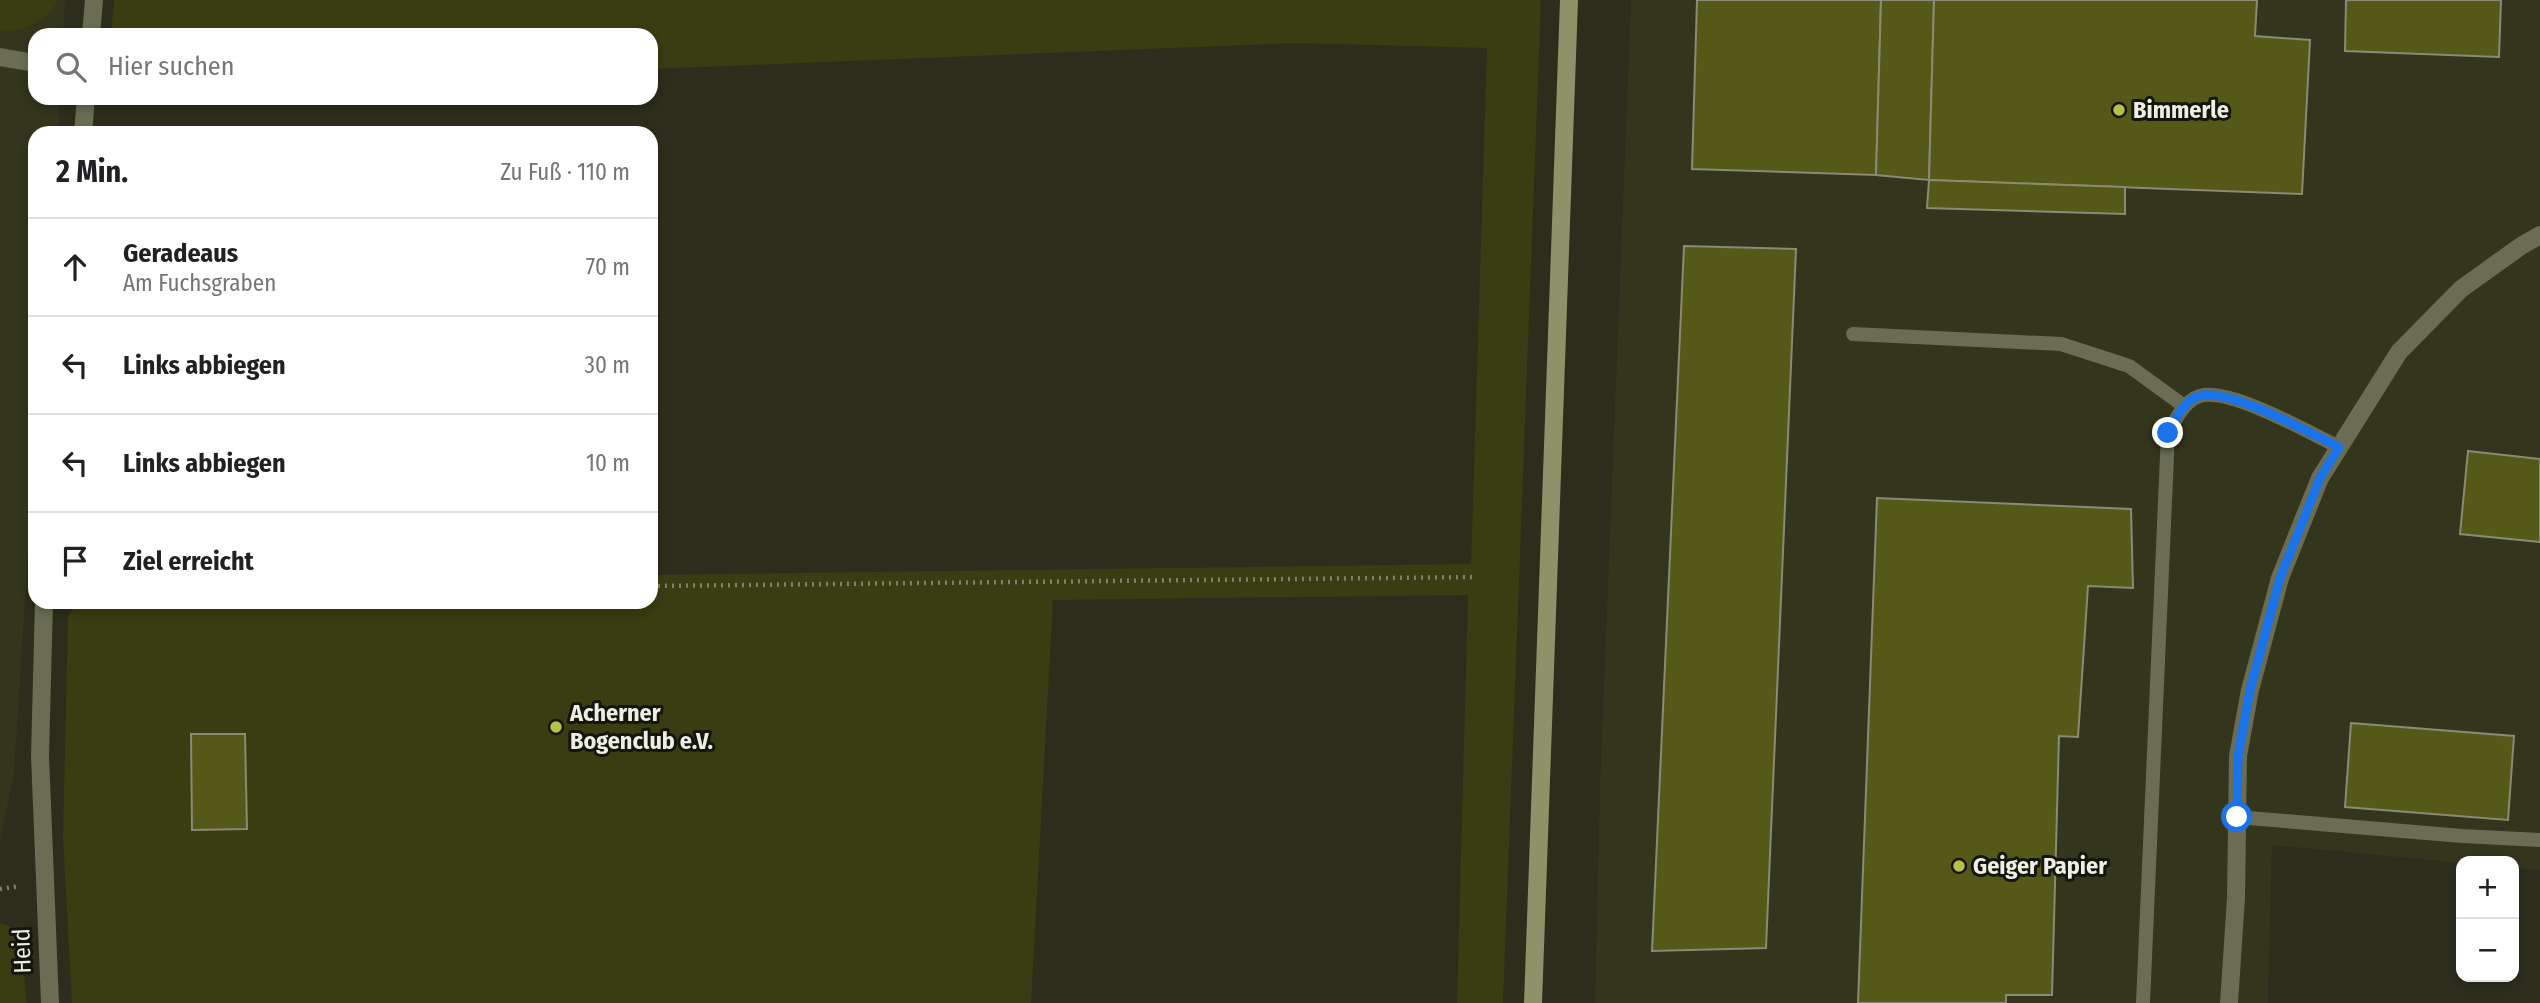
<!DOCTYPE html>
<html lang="de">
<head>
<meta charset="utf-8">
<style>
	body { margin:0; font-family:"Fira Sans Condensed",sans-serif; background:#f2f2f2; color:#202124 }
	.controls { position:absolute; right:21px; bottom:21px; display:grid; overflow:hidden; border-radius:14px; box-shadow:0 4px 10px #0003 }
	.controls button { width:63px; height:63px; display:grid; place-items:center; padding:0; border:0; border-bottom:2px solid #e0e0e0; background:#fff; color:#202124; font:35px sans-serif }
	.stop { position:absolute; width:21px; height:21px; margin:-16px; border:5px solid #1a73e8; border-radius:50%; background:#fff }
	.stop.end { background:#1a73e8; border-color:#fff; box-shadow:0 2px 7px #0008 }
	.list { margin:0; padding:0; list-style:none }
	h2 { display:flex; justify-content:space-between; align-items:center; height:91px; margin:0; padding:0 28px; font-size:30px }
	h2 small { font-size:23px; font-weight:400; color:#757577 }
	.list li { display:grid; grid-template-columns:46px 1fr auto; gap:21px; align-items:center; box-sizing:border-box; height:98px; padding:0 28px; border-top:2px solid #e0e0e0 }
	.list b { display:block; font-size:26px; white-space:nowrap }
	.list p { margin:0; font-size:23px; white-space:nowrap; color:#757577 }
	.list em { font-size:23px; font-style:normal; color:#757577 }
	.icon { flex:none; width:38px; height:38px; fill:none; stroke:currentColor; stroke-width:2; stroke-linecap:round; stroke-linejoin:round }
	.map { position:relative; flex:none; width:2540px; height:1003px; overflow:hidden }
	.search { position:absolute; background:#fff; box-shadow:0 4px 10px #0003; left:28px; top:28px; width:630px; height:77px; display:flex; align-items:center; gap:18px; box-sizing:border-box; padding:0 24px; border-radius:21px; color:#757577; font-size:26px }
	.panel { position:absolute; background:#fff; box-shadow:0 4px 10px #0003; left:28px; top:126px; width:630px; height:483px; border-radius:21px }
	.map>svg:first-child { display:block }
</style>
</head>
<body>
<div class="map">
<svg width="2540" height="1003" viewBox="0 0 2540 1003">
	<rect width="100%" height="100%" fill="#2c2d1c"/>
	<g fill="#33351c">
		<polygon points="0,0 65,0 63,35 35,35 35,98 60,98 58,133 35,133 35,442 14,775 0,840"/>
		<polygon points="1631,0 2540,0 2540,870 2514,868 2514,861 2461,863 2272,845 2268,1003 1595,1003 1600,786"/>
	</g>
	<g fill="#3a3d11">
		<path d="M0 0H58C49 20 21 34 0 31Z"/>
		<polygon points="114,0 1541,0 1503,1003 1457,1003 1468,595 1053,600 1031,1003 72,1003 63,838 68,616 79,602 651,602 651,575 1471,564 1487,48 1294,43 651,69 651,35 111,35"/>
		<path d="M0 923 9 926C24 949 24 977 27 1003H0Z"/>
	</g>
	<g fill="#555918" stroke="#888b76" stroke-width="2">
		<polygon points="1697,0 1881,0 1876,175 1692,169"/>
		<polygon points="1881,0 1934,0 1929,180 1876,175"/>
		<polygon points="1934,0 2257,0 2255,36 2310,40 2302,194 1929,180"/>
		<polygon points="2346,0 2501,0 2499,57 2345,51"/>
		<polygon points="1929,180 2125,187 2125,214 1927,208"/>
		<polygon points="1684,246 1796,249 1766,948 1652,951"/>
		<polygon points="2468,451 2540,459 2540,542 2460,534"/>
		<polygon points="1877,498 2131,509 2133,588 2088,586 2078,737 2059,736 2052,995 2006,995 2006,1003 1858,1003"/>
		<polygon points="2351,723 2514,736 2508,820 2345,807"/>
		<polygon points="191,734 245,734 247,829 192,830"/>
	</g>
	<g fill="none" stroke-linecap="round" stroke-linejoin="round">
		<g stroke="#7e8071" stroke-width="4.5" stroke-dasharray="2 5" stroke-linecap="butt">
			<polyline points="651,586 1474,577"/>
			<polyline points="0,889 20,886"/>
		</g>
		<g stroke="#6a6d53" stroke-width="14">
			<polyline points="1853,334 2061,344 2129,366 2184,406"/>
			<polyline points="2237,817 2462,836 2540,840"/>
			<path d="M2143 1003 2168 433C2176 419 2186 397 2204 395 2236 391 2308 432 2339 447"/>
		</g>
		<g stroke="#6a6d53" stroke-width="18">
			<polyline points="91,35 94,0"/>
			<polyline points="0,57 35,63"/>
			<polyline points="83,133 86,98"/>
			<polyline points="44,602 40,756 50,1003"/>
			<polyline points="2229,1003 2236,898 2238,756 2250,690 2280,578 2320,478 2399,352 2461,289 2521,246 2540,235"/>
		</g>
		<polyline stroke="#8d9268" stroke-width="18" points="1533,1003 1569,0"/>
	</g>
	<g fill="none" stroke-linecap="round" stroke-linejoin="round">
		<path stroke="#1a73e8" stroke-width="9" d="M2168 433C2176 419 2185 397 2203 395 2235 391 2308 432 2339 447L2320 478 2280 578 2250 690 2238 756 2237 817"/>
	</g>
	<g fill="#b8c147" stroke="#14150d" stroke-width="2.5">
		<circle cx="2119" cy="110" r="7"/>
		<circle cx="556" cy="727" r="7"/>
		<circle cx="1959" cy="866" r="7"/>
	</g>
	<g text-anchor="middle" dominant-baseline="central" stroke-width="6" stroke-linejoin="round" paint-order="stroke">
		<g font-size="24" font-weight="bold" fill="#edefe3" stroke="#14150d" text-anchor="start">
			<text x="2133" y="110">Bimmerle</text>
			<text x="570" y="713">Acherner<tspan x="570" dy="28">Bogenclub e.V.</tspan></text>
			<text x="1973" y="866">Geiger Papier</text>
		</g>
		<g font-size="24" fill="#edefe3" stroke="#14150d">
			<text transform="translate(22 951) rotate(-92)">Heid</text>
		</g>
	</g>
</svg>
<div class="controls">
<button>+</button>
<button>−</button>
</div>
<div class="stop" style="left:2237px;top:817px"></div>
<div class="stop end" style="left:2168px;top:433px"></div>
<div class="search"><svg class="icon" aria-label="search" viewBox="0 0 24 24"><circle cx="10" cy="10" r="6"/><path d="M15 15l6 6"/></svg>Hier suchen</div>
<section class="panel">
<h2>2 Min.<small>Zu Fuß · 110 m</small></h2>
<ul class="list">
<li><svg class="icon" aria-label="ahead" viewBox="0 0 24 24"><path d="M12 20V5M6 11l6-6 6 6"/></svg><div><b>Geradeaus</b><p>Am Fuchsgraben</p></div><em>70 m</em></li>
<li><svg class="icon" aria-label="left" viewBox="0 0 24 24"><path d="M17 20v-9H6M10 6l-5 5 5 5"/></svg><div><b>Links abbiegen</b></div><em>30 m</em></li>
<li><svg class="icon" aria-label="left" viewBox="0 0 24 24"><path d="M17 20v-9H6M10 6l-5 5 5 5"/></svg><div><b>Links abbiegen</b></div><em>10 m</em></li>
<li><svg class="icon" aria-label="arrive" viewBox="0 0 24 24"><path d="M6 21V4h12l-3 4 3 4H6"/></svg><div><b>Ziel erreicht</b></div></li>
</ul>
</section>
</div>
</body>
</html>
